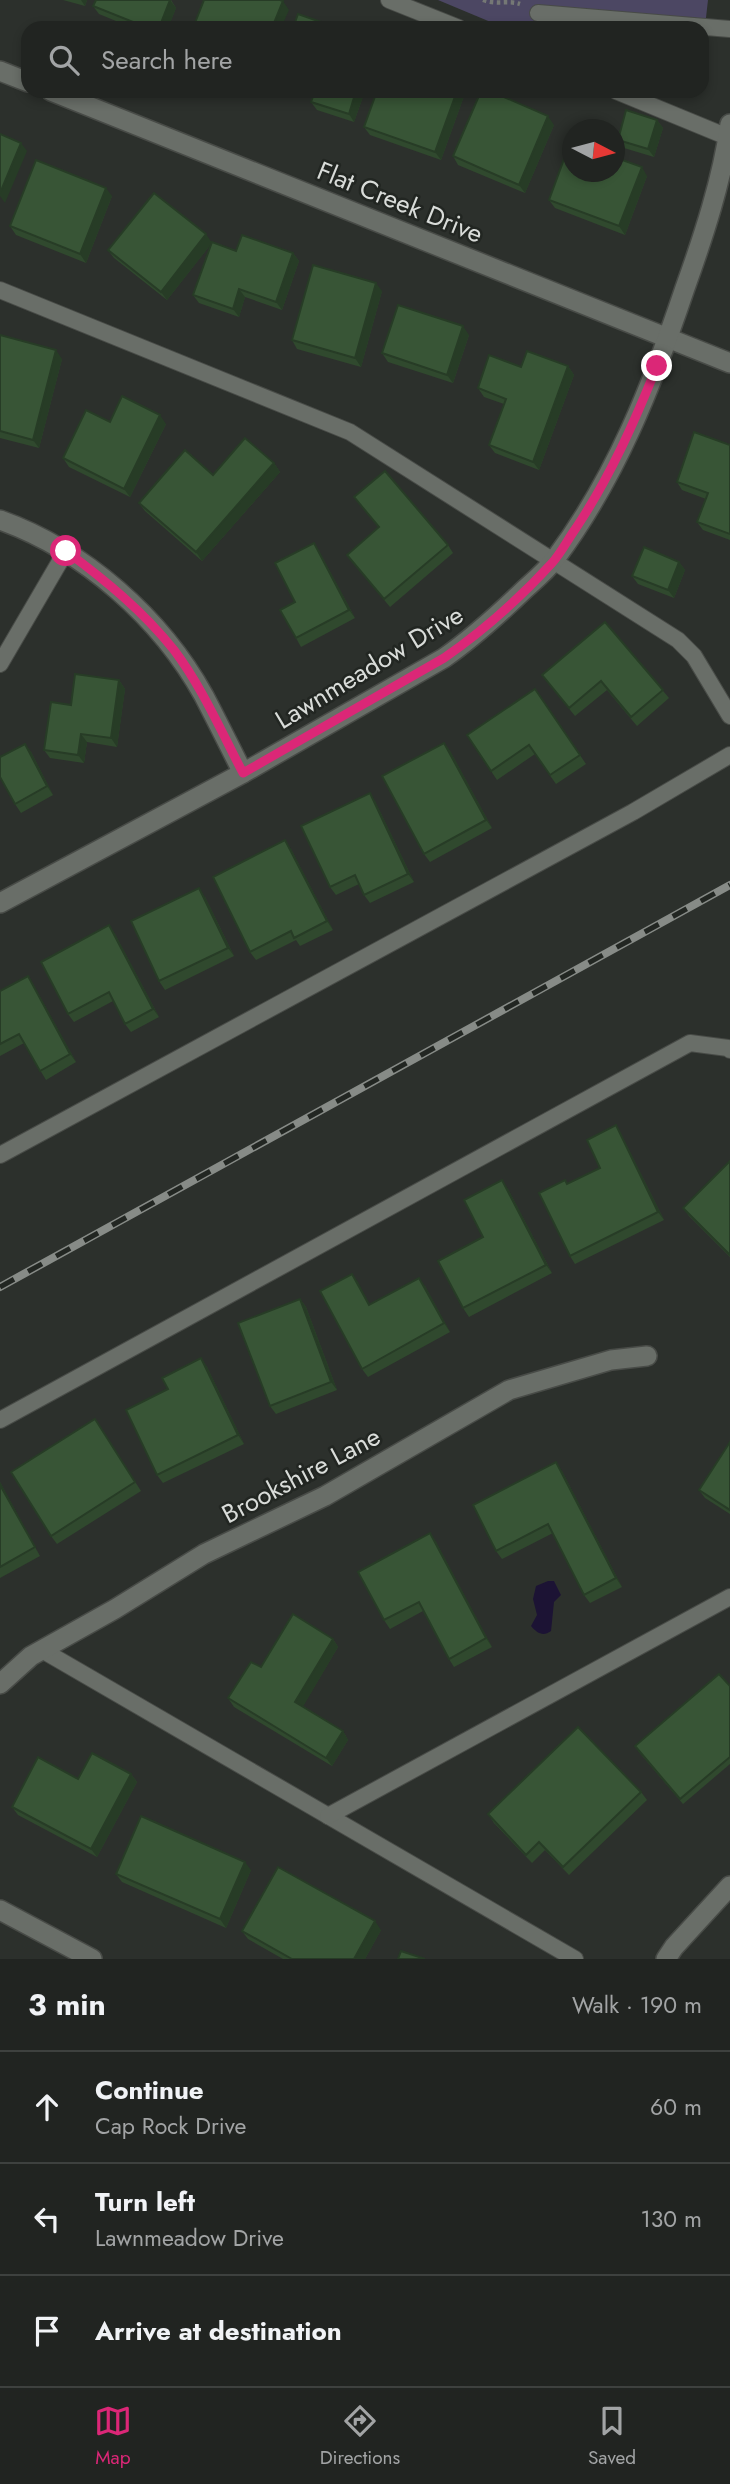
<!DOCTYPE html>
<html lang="en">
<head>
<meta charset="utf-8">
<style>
	body { margin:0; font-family:Jost,sans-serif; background:#2d302e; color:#f1f3f6 }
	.compass { position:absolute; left:562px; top:119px; width:63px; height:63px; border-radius:50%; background:#212421; box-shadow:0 4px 10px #0003; rotate:96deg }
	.stop { position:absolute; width:21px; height:21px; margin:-16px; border:5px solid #db2777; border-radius:50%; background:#fff }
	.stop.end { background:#db2777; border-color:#fff; box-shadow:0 2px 7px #0008 }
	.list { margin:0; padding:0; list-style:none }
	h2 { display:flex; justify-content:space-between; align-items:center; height:91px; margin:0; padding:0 28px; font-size:30px }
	h2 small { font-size:23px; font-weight:400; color:#a2a4a5 }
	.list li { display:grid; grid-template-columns:46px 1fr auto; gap:21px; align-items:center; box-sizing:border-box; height:112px; padding:0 28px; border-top:2px solid #3e413f }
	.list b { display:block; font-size:26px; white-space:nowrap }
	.list p { margin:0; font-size:23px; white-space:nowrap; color:#a2a4a5 }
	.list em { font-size:23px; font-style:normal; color:#a2a4a5 }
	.icon { flex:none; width:38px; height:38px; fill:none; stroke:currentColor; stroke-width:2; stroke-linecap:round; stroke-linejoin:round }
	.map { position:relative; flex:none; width:730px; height:1959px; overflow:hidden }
	.search { position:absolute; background:#212421; box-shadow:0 4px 10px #0003; left:21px; right:21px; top:21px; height:77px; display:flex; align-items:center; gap:18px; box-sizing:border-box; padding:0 24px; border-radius:21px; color:#a2a4a5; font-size:26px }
	.sheet { height:427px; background:#212421 }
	nav { display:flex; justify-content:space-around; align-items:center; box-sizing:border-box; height:98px; border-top:2px solid #3e413f; background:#212421; font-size:19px; color:#a2a4a5 }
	nav a { display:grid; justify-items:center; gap:4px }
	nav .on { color:#db2777 }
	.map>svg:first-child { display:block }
</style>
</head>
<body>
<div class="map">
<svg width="730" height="1959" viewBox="0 0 730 1959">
	<rect width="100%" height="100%" fill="#2c302c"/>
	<polygon fill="#4c4763" points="438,0 708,0 702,53 702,28 505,28"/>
	<path fill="#1c1334" d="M548 1581H554L561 1595 554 1602 551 1631C543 1637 537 1633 531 1626L537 1615 533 1599 536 1586Z"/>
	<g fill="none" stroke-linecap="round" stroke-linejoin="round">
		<g stroke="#484b47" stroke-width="18">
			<g id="service">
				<polyline points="389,0 459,28"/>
				<polyline points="538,13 730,29"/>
				<polyline points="616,91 730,138"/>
				<polyline points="0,290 350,432 678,640 694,656 730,716"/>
				<polyline points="0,664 66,551"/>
				<polyline points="0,1155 633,812 730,755"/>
				<polyline points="0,1420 690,1043 728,1048 730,1050"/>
				<polyline points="42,1650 575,1959"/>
				<polyline points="328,1816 730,1597"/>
			</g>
		</g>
		<g stroke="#484b47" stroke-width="22">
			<g id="minor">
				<polyline points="0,71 28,82"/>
				<polyline points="51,91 730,363"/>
				<path d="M0 520C84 550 161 618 204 696 217 721 230 747 243 773"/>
				<path d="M0 903 243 773 444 658C474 637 499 614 525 589 535 580 547 570 555 559 616 478 653 383 685 288 704 235 722 180 730 124"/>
				<polyline points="0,1684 31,1656 115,1609 204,1554 325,1496 509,1390 611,1360 647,1356"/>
				<polyline points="0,1910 92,1959"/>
				<polyline points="666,1959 674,1947 730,1886"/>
			</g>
		</g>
		<path stroke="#757875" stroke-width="4.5" stroke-dasharray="3.5 3.5" stroke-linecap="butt" d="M483 0C497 5 508 0 520 4"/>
		<use href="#service" stroke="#696e68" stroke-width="16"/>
		<use href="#minor" stroke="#696e68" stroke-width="19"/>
		<g stroke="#878b87" stroke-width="8">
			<polyline id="rail" points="0,1287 730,885"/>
		</g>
		<use href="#rail" stroke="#222622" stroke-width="5" stroke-dasharray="16" stroke-linecap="butt"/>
	</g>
	<g fill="#30492e">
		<polygon points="63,0 87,0 85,6"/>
		<polygon points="171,0 176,8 168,28 133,28 99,14 93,6"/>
		<polygon points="315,91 365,91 354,122 317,110 311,102"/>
		<polygon points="464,96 441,160 370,135 364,127"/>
		<polygon points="657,120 663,128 654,157 624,148 618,140"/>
		<polygon points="554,125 525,193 458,165 453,156"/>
		<polygon points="647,176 625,235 555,208 549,200"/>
		<polygon points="112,196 86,263 16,235 10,226"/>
		<polygon points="211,242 236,251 293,253 299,261 282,310 245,297 239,317 199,303 193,295 211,244 167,300 114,258 108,250"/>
		<polygon points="382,291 361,367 297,349 292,340"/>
		<polygon points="0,335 62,359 39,448 0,438"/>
		<polygon points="469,335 453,383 388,362 382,353"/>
		<polygon points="568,366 574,375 539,470 495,453 489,445 504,404 484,397 478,388 521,367"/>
		<polygon points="110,422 166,424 130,497 69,467 63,458"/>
		<polygon points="730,445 730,540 703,530 697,522 706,499 682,490 677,482"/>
		<polygon points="274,463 280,472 202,561 145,511 139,503 213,475"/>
		<polygon points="354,497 448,545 453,553 390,607 347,555 379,528"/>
		<polygon points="314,543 319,551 355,618 301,647 296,638 295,602"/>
		<polygon points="679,562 685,570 674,598 638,584 632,576"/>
		<polygon points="605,622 669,698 637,726 607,690 575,716 542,675"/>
		<polygon points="119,680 125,689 117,747 87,742 84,763 50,758 44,750 71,705"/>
		<polygon points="535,689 586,764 556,784 535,754 497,780 467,735"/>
		<polygon points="444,743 450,751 492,828 430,862 424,854"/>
		<polygon points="25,744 31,752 53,795 21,813 15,804"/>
		<polygon points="375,801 414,882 370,903 364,895 359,884 336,895 330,887"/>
		<polygon points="291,849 333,930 300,946 296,940 256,960 250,952"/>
		<polygon points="205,897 234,956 165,990 159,981"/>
		<polygon points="109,925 115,934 159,1017 131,1032 125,1024 113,1001 74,1022 68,1014"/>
		<polygon points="33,984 76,1062 46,1080 24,1043 0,1056 0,991"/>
		<polygon points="616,1125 621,1134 664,1220 575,1264 570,1256 568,1184 600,1168"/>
		<polygon points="730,1161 730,1257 689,1216 683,1208"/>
		<polygon points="508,1189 552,1273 469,1317 463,1308 483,1237"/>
		<polygon points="352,1274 370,1305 425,1286 450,1332 368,1377 362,1369"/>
		<polygon points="300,1299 306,1307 337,1390 276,1414 270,1406"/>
		<polygon points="201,1358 207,1367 244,1444 163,1483 157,1475 168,1389"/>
		<polygon points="95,1419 141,1491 57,1544 51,1536"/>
		<polygon points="730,1442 730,1514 705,1498 699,1490"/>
		<polygon points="562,1471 622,1587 590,1603 584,1595 553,1533 502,1559 496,1551"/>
		<polygon points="0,1482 40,1556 0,1578"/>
		<polygon points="430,1533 436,1542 492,1647 454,1667 449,1659 423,1611 390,1629 384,1620"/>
		<polygon points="333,1639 338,1647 303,1706 343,1731 348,1740 332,1766 234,1707 228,1698 261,1667"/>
		<polygon points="730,1686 730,1764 683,1804 638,1751"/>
		<polygon points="131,1774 137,1782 97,1857 18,1815 12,1807 78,1779"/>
		<polygon points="641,1792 647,1800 569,1875 545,1850 532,1863 494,1823 488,1814"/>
		<polygon points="251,1870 226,1928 122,1882 116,1874"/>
		<polygon points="381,1930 365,1959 283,1959 248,1939 242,1931"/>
	</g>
	<g fill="#273c26">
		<polygon points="81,0 87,0 85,6"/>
		<polygon points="170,0 176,8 168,28 159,28"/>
		<polygon points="283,1 289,10 281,28 272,28"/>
		<polygon points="356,91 365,91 354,122 349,114"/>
		<polygon points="457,91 461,91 464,96 441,160 435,152"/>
		<polygon points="548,116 554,125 525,193 519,185"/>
		<polygon points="657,120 663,128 654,157 648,149"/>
		<polygon points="21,143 27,151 5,203 0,196 0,193"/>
		<polygon points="642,167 647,176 625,235 619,226"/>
		<polygon points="106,188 112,196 86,263 80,254"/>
		<polygon points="206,234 212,243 167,300 161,292"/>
		<polygon points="293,253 299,261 282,310 276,302"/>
		<polygon points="376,283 382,291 361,367 355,358"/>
		<polygon points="239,289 245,297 239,317 233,309"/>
		<polygon points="463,326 469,335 453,383 447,375"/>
		<polygon points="56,350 62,359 39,448 33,440"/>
		<polygon points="568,366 574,375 539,470 533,462"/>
		<polygon points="160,415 166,424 130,497 124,489"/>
		<polygon points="274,463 280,472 202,561 196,552"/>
		<polygon points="314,543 319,551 355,618 349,610"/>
		<polygon points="679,562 685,570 674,598 668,590"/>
		<polygon points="119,680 125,689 117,747 111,738"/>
		<polygon points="81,734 87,742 84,763 78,755"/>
		<polygon points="444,743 450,751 492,828 486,820"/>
		<polygon points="25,744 31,752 53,795 47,786"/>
		<polygon points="370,793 375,801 414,882 408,874"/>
		<polygon points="285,840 291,849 333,930 327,921"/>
		<polygon points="199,888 205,897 234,956 228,948"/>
		<polygon points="109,925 115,934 159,1017 153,1009"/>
		<polygon points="28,976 33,984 76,1062 70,1054"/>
		<polygon points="616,1125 621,1134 664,1220 658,1212"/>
		<polygon points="502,1180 508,1189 552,1273 546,1265"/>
		<polygon points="352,1274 358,1282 375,1314 369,1305"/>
		<polygon points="419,1278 425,1286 450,1332 444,1323"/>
		<polygon points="300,1299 306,1307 337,1390 331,1382"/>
		<polygon points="201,1358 207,1367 244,1444 238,1435"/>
		<polygon points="556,1462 562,1471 622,1587 616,1578"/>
		<polygon points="0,1482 40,1556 35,1547 0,1485"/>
		<polygon points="430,1533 436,1542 492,1647 486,1638"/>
		<polygon points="333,1639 338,1647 301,1710 295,1702"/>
		<polygon points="343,1731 348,1740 332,1766 326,1758"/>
		<polygon points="131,1774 137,1782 97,1857 91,1849"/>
		<polygon points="245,1862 251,1870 226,1928 220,1919"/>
		<polygon points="375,1921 381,1930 365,1959 354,1959"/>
	</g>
	<g fill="#385536" stroke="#273c26" stroke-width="2">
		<polygon points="96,0 170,0 159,28 148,28 93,6"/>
		<polygon points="204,0 280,0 283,1 272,28 193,28"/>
		<polygon points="298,14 338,28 293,28"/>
		<polygon points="315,91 356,91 349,114 311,102"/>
		<polygon points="377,91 457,91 435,152 364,127"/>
		<polygon points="481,91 490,91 548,116 519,185 453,156"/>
		<polygon points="626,110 657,120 648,149 618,140"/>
		<polygon points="0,134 21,143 0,193"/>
		<polygon points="571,140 572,141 572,172 614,172 614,157 642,167 619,226 549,200"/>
		<polygon points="36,160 106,188 80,254 10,226"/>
		<polygon points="154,193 206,234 161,292 108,250"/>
		<polygon points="242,235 293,253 276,302 239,289 233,309 193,295 212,242 236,251"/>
		<polygon points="313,265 376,283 355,358 292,340"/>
		<polygon points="398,305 463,326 447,375 382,353"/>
		<polygon points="0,335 56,350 33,440 0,431"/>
		<polygon points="527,351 568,366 533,462 489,445 506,399 478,388 489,355 521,367"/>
		<polygon points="122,396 160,415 124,489 63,458 86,410 110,422"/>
		<polygon points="694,432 730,445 730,534 697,522 708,493 677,482"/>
		<polygon points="245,438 274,463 196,552 139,503 185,450 213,475"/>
		<polygon points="385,471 448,545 384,599 347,555 379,527 354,497"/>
		<polygon points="314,543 349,610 296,638 280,610 295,602 275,563"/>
		<polygon points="644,547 679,562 668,590 632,576"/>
		<polygon points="605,622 663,690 631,717 601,681 569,708 542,675"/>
		<polygon points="75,674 119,680 111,738 81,734 78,755 44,750 51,702 71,705"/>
		<polygon points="535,689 580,755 550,775 529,745 491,771 467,735"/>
		<polygon points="444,743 486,820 424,854 382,776"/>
		<polygon points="25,744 47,786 15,804 0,777 0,757"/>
		<polygon points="370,793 408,874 364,895 355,875 330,887 301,826"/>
		<polygon points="285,840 327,921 294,938 291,931 250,952 213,877"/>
		<polygon points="199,888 228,948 159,981 131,921"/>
		<polygon points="109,925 153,1009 125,1024 109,992 68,1014 41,962"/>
		<polygon points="28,976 70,1054 40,1071 19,1034 0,1044 0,991"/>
		<polygon points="616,1125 658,1212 570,1256 539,1193 565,1180 567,1184 600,1168 587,1140"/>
		<polygon points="730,1161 730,1255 683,1208"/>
		<polygon points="502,1180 546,1265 463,1308 438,1261 483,1237 464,1200"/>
		<polygon points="352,1274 369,1305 419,1278 444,1323 362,1369 320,1291"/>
		<polygon points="300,1299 331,1382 270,1406 238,1323"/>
		<polygon points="201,1358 238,1435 157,1475 126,1410 168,1389 162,1378"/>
		<polygon points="95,1419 135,1482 51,1536 11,1472"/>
		<polygon points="730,1442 730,1510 699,1490"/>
		<polygon points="556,1462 616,1578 584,1595 548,1524 496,1551 473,1505"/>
		<polygon points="0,1485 35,1547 0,1567"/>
		<polygon points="430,1533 486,1638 449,1659 419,1602 384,1620 358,1572"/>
		<polygon points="293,1614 333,1639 295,1702 343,1731 326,1758 228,1698 251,1662 261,1667"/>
		<polygon points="719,1674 730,1686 730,1757 680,1799 635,1746"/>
		<polygon points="578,1727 641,1792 563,1867 539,1842 526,1855 488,1814"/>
		<polygon points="92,1753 131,1774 91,1849 12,1807 38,1757 78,1779"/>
		<polygon points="141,1816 245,1862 220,1919 116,1874"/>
		<polygon points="278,1867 375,1921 354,1959 292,1959 242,1931"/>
		<polygon points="401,1951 425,1959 398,1959"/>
	</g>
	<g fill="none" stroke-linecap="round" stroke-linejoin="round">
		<path stroke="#db2777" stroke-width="9" d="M66 551C105 580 143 611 174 650 202 687 221 731 243 773L444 658C483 631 520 598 552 563 561 553 568 539 576 528 610 477 634 423 657 366"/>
	</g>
	<g text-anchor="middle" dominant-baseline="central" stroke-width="5" stroke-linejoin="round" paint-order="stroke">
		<g font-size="26" fill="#d9dcd9" stroke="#222622">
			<text transform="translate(400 202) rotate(22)">Flat Creek Drive</text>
			<text transform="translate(369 667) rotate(-31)">Lawnmeadow Drive</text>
			<text transform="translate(301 1475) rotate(-28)">Brookshire Lane</text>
		</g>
	</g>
</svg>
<svg class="compass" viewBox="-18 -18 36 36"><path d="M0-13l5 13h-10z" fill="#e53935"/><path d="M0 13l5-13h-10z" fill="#a2a4a5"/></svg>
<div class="stop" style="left:66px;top:551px"></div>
<div class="stop end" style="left:657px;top:366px"></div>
<div class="search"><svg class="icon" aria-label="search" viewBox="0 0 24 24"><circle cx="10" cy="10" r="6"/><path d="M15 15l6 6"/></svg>Search here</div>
</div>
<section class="sheet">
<h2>3 min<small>Walk · 190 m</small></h2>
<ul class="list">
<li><svg class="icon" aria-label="ahead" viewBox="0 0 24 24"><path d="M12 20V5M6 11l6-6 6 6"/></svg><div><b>Continue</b><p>Cap Rock Drive</p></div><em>60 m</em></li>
<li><svg class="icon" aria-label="left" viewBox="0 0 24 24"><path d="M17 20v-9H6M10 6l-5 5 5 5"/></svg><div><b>Turn left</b><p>Lawnmeadow Drive</p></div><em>130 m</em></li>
<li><svg class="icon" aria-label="arrive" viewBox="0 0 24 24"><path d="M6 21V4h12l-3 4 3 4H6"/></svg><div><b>Arrive at destination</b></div></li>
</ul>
</section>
<nav>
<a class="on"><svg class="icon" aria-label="map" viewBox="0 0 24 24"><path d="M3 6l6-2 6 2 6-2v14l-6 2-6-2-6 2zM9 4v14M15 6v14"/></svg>Map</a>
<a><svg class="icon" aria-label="directions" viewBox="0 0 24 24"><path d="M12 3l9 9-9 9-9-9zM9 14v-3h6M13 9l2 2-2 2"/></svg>Directions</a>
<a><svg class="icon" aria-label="saved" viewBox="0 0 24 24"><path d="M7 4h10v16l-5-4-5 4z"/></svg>Saved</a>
</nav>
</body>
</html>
